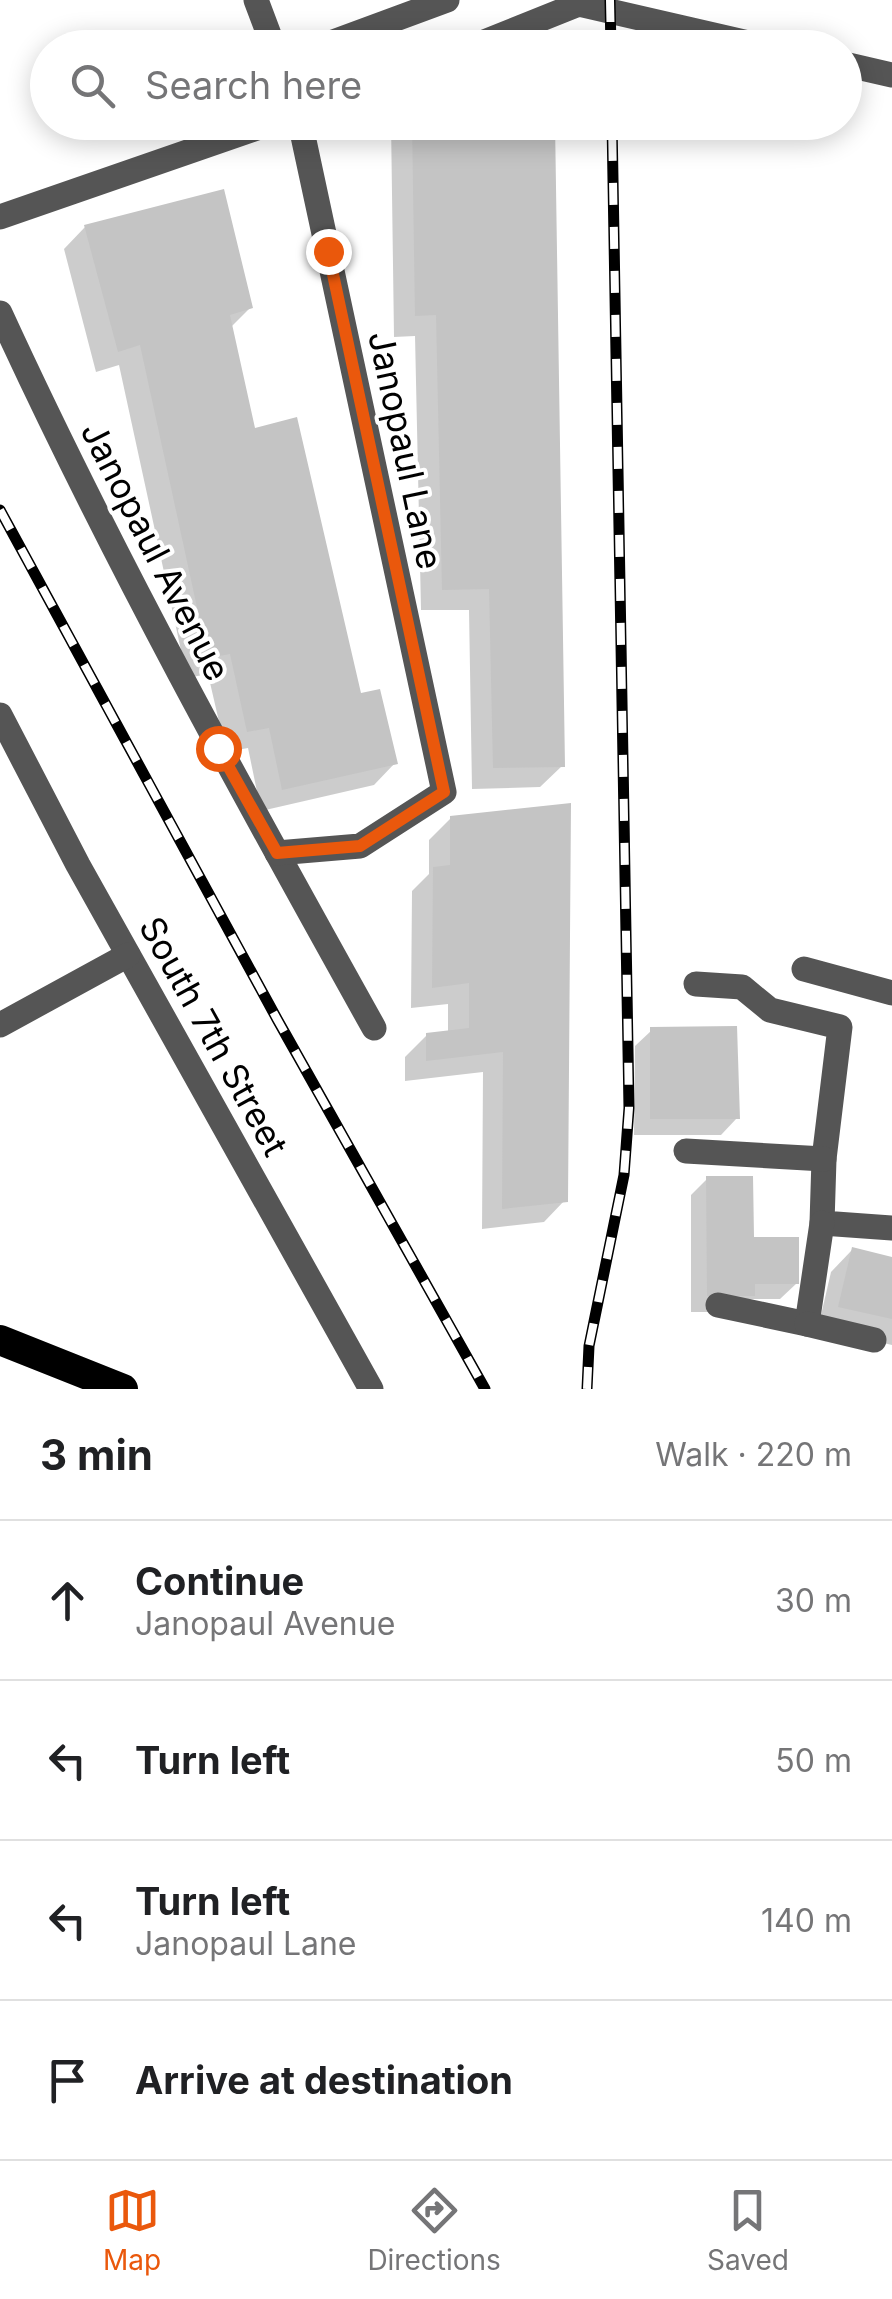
<!DOCTYPE html>
<html lang="en">
<head>
<meta charset="utf-8">
<style>
	body { margin:0; font-family:Inter,sans-serif; background:#f2f2f2; color:#202124 }
	.stop { position:absolute; width:30px; height:30px; margin:-22px; border:8px solid #ea580c; border-radius:50%; background:#fff }
	.stop.end { background:#ea580c; border-color:#fff; box-shadow:0 2px 10px #0008 }
	.list { margin:0; padding:0; list-style:none }
	h2 { display:flex; justify-content:space-between; align-items:center; height:130px; margin:0; padding:0 40px; font-size:42px }
	h2 small { font-size:32px; font-weight:400; color:#757577 }
	.list li { display:grid; grid-template-columns:65px 1fr auto; gap:30px; align-items:center; box-sizing:border-box; height:160px; padding:0 40px; border-top:2px solid #e0e0e0 }
	.list b { display:block; font-size:38px; white-space:nowrap }
	.list p { margin:0; font-size:32px; white-space:nowrap; color:#757577 }
	.list em { font-size:32px; font-style:normal; color:#757577 }
	.icon { flex:none; width:55px; height:55px; fill:none; stroke:currentColor; stroke-width:2; stroke-linecap:round; stroke-linejoin:round }
	.map { position:relative; flex:none; width:892px; height:1389px; overflow:hidden }
	.search { position:absolute; background:#fff; box-shadow:0 5px 25px #0003; left:30px; right:30px; top:30px; height:110px; display:flex; align-items:center; gap:25px; box-sizing:border-box; padding:0 35px; border-radius:55px; color:#757577; font-size:38px }
	.sheet { height:770px; background:#fff }
	nav { display:flex; justify-content:space-around; align-items:center; box-sizing:border-box; height:140px; border-top:2px solid #e0e0e0; background:#fff; font-size:28px; color:#757577 }
	nav a { display:grid; justify-items:center; gap:5px }
	nav .on { color:#ea580c }
	.map>svg:first-child { display:block }
</style>
</head>
<body>
<div class="map">
<svg width="892" height="1389" viewBox="0 0 892 1389">
	<rect width="100%" height="100%" fill="#fff"/>
	<g fill="#0003">
		<polygon points="391,122 552,122 562,766 540,787 472,789 469,610 421,610 415,336 394,337"/>
		<polygon points="85,227 250,308 231,327 253,431 359,696 395,763 374,785 261,811 248,748 226,752 208,674 187,678 119,365 96,372 64,249"/>
		<polygon points="451,818 565,1200 544,1222 482,1229 483,1072 405,1081 405,1057 427,1035 448,1033 448,1004 411,1008 412,891 429,874 429,840"/>
		<polygon points="652,1030 737,1118 721,1135 634,1135 635,1046"/>
		<polygon points="707,1179 751,1240 797,1283 780,1299 749,1299 736,1312 691,1312 691,1195"/>
		<polygon points="852,1250 892,1259 892,1345 818,1328 831,1272"/>
	</g>
	<g fill="#c4c4c4">
		<polygon points="412,122 555,122 565,767 493,768 489,589 442,590 436,315 415,316"/>
		<polygon points="224,189 253,308 230,315 255,428 297,417 361,693 380,689 398,764 282,790 269,728 247,732 230,654 208,658 140,345 118,352 84,225"/>
		<polygon points="571,803 568,1202 502,1209 503,1052 426,1061 426,1033 469,1028 469,983 432,988 433,867 450,865 450,816"/>
		<polygon points="737,1026 740,1119 650,1119 650,1027"/>
		<polygon points="706,1176 753,1176 754,1237 799,1237 799,1284 755,1284 755,1296 707,1296"/>
		<polygon points="852,1247 892,1257 892,1319 838,1307"/>
	</g>
	<g fill="none" stroke-linecap="round" stroke-linejoin="round">
		<g stroke="#555" stroke-width="25">
			<polyline points="256,0 274,48"/>
			<polyline points="317,48 447,0"/>
			<polyline points="469,48 579,4 770,48"/>
			<polyline points="844,64 892,75"/>
			<polyline points="0,217 274,122"/>
			<path d="M0 313C112 557 243 793 374 1028"/>
			<polyline points="0,715 78,865 371,1389"/>
			<polyline points="277,853 360,846 444,792 300,122"/>
			<polyline points="804,969 892,993"/>
			<polyline points="696,984 742,987 770,1010 840,1027 824,1159 822,1223 892,1228"/>
			<polyline points="0,1025 128,955"/>
			<polyline points="686,1151 824,1159"/>
			<polyline points="718,1305 807,1324 822,1223"/>
			<polyline points="807,1324 874,1340"/>
		</g>
		<polyline stroke="#000" stroke-width="30" points="0,1340 123,1389"/>
		<g stroke="#000" stroke-width="11">
			<g id="rail">
				<polyline points="610,0 611,48"/>
				<polyline points="0,510 277,1019 485,1389"/>
				<polyline points="587,1389 589,1346 624,1175 629,1108 612,122"/>
			</g>
		</g>
		<use href="#rail" stroke="#fff" stroke-width="8" stroke-dasharray="22" stroke-linecap="butt"/>
	</g>
	<g fill="none" stroke-linecap="round" stroke-linejoin="round">
		<polyline stroke="#ea580c" stroke-width="12" points="218,748 277,853 360,846 444,792 328,251"/>
	</g>
	<g text-anchor="middle" dominant-baseline="central" stroke-width="8" stroke-linejoin="round" paint-order="stroke">
		<g font-size="35" fill="#000" stroke="#fff">
			<text transform="translate(406 450) rotate(78)">Janopaul Lane</text>
			<text transform="translate(156 551) rotate(63)">Janopaul Avenue</text>
			<text transform="translate(214 1036) rotate(61)">South 7th Street</text>
		</g>
	</g>
</svg>
<div class="stop" style="left:218px;top:748px"></div>
<div class="stop end" style="left:328px;top:251px"></div>
<div class="search"><svg class="icon" aria-label="search" viewBox="0 0 24 24"><circle cx="10" cy="10" r="6"/><path d="M15 15l6 6"/></svg>Search here</div>
</div>
<section class="sheet">
<h2>3 min<small>Walk · 220 m</small></h2>
<ul class="list">
<li><svg class="icon" aria-label="ahead" viewBox="0 0 24 24"><path d="M12 20V5M6 11l6-6 6 6"/></svg><div><b>Continue</b><p>Janopaul Avenue</p></div><em>30 m</em></li>
<li><svg class="icon" aria-label="left" viewBox="0 0 24 24"><path d="M17 20v-9H6M10 6l-5 5 5 5"/></svg><div><b>Turn left</b></div><em>50 m</em></li>
<li><svg class="icon" aria-label="left" viewBox="0 0 24 24"><path d="M17 20v-9H6M10 6l-5 5 5 5"/></svg><div><b>Turn left</b><p>Janopaul Lane</p></div><em>140 m</em></li>
<li><svg class="icon" aria-label="arrive" viewBox="0 0 24 24"><path d="M6 21V4h12l-3 4 3 4H6"/></svg><div><b>Arrive at destination</b></div></li>
</ul>
</section>
<nav>
<a class="on"><svg class="icon" aria-label="map" viewBox="0 0 24 24"><path d="M3 6l6-2 6 2 6-2v14l-6 2-6-2-6 2zM9 4v14M15 6v14"/></svg>Map</a>
<a><svg class="icon" aria-label="directions" viewBox="0 0 24 24"><path d="M12 3l9 9-9 9-9-9zM9 14v-3h6M13 9l2 2-2 2"/></svg>Directions</a>
<a><svg class="icon" aria-label="saved" viewBox="0 0 24 24"><path d="M7 4h10v16l-5-4-5 4z"/></svg>Saved</a>
</nav>
</body>
</html>
